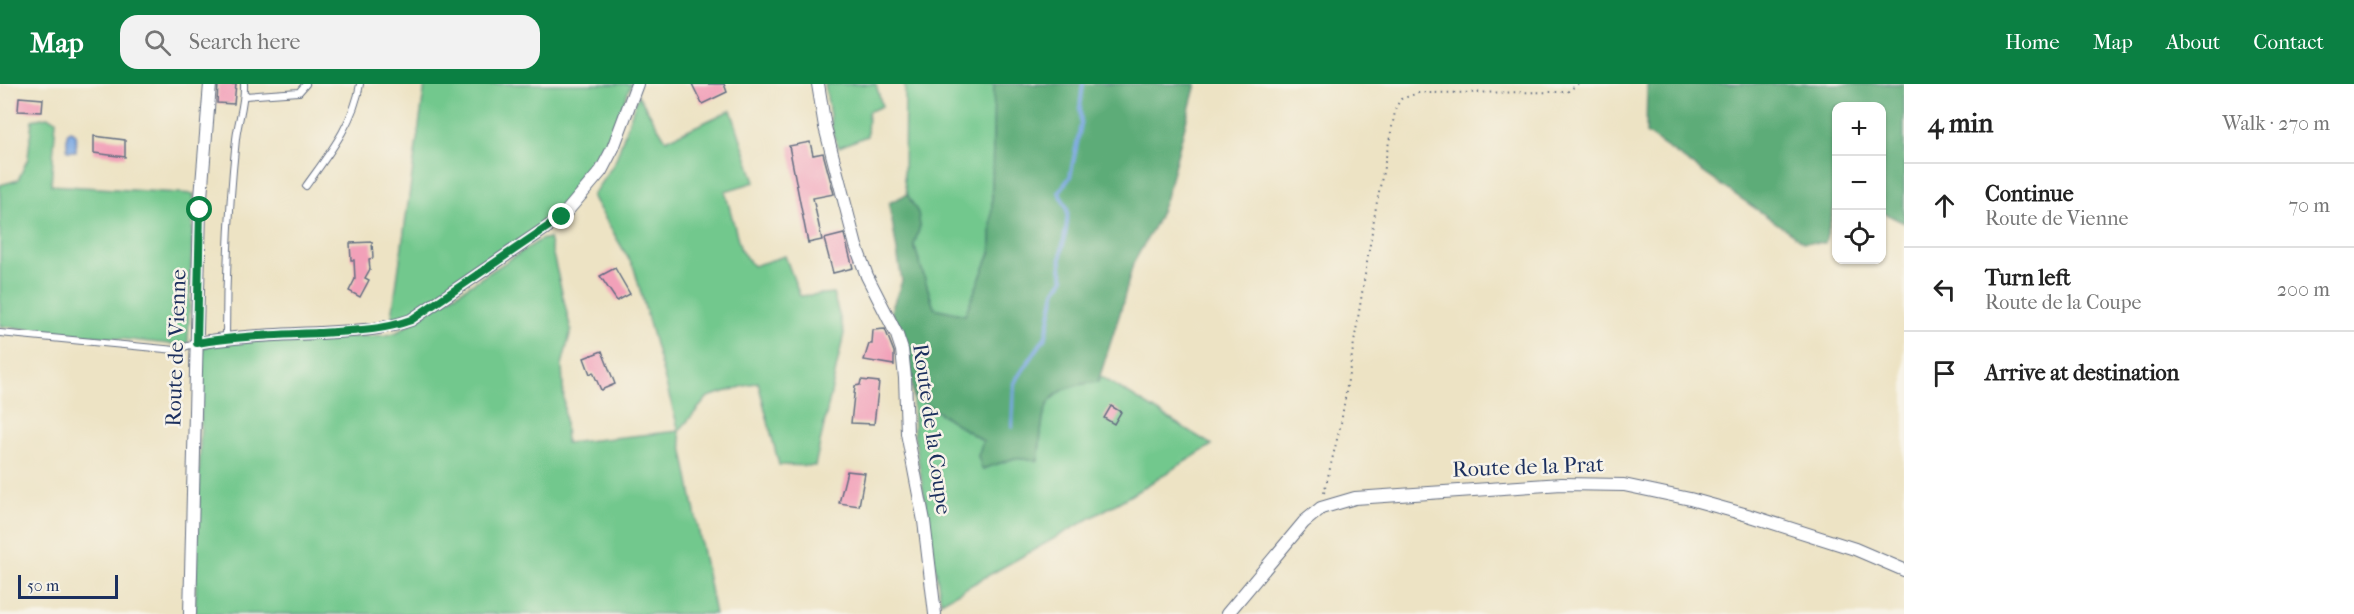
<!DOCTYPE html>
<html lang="en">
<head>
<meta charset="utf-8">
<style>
	body { margin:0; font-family:"IM FELL French Canon",serif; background:#f2f2f2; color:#222 }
	.controls { position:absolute; right:18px; top:18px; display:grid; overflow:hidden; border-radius:12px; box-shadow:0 2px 4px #0004 }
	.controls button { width:54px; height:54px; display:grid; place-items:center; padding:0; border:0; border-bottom:2px solid #e0e0e0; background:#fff; color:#222; font:30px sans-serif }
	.scale { position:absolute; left:18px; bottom:15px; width:100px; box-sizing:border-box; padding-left:6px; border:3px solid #1b2f5e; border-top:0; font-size:16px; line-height:21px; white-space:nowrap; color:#1b2f5e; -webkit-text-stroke:4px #f7f3e8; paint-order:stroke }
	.stop { position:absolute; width:18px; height:18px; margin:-14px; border:4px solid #0b8043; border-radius:50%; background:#fff }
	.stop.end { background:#0b8043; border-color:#fff; box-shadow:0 2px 6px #0008 }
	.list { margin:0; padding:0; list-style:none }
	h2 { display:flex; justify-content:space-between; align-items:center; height:78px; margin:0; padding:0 24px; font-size:26px }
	h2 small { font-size:20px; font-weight:400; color:#767676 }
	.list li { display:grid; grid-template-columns:39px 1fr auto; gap:18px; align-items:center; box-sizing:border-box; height:84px; padding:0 24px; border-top:2px solid #e0e0e0 }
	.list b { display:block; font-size:22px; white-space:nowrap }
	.list p { margin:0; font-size:20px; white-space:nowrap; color:#767676 }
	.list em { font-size:20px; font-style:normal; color:#767676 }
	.icon { flex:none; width:33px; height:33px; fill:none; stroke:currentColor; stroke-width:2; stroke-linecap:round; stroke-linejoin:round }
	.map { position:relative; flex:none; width:1904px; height:530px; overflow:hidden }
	header { display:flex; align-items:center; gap:36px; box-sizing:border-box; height:84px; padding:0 30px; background:#0b8043; color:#fff }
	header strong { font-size:28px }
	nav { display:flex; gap:33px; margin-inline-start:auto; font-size:21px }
	.search { width:420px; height:54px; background:#f2f2f2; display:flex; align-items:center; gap:15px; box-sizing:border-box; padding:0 21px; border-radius:18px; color:#767676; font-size:22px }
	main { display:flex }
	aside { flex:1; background:#fff }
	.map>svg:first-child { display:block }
</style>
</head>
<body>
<header>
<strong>Map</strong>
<div class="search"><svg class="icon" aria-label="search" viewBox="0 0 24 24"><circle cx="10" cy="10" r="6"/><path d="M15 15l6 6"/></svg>Search here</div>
<nav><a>Home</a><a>Map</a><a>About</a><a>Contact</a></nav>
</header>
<main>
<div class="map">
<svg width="1904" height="530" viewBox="0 0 1904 530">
	<rect width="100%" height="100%" fill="#f7f3e8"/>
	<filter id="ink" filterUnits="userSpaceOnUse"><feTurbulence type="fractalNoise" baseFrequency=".0167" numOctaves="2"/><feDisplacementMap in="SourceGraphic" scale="12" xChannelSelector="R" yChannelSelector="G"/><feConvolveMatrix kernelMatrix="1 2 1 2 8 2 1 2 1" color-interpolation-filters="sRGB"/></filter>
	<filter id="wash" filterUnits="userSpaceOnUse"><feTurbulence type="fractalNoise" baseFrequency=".008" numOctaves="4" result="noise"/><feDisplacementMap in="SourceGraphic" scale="24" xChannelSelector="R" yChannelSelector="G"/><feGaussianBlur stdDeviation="1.35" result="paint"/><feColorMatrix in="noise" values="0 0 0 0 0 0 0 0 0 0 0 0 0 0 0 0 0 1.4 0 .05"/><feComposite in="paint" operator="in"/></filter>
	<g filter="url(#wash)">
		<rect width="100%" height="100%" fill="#ede3c4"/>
		<g fill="#72c88d" stroke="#467c76" stroke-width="1.5">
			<polygon points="425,0 631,0 608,63 595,87 574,113 548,136 409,231 391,239"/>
			<polygon points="825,0 876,0 882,22 868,28 867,52 839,63 833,51"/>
			<polygon points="905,0 994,0 991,167 965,231 934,224 914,161 920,142 918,129 907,110 904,97"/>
			<polygon points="638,11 666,56 731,26 755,98 725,107 741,167 753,182 785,172 800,212 833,209 844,249 815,382 779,381 758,298 708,313 679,347 715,530 195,530 203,264 214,259 387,251 397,248 540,156 549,154 571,246 562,281 566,359 679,347 634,184 592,112 615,78"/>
			<polygon points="47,33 56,36 51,101 194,110 188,259 169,260 0,242 0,101 18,96 28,74 32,36"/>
			<path d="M1100 292 1212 361 1128 413 941 518 914 349 913 312 983 357 978 372 983 385 1015 374 1038 377C1044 328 1038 303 1097 298Z"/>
		</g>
		<g fill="#5dac78" stroke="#3c6e6b" stroke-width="1.5">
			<path d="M994 0H1196L1165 117 1157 137 1133 180 1120 229 1098 298C1038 303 1044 328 1038 377L1015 374 982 385 978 372 983 357 913 312C910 279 907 257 891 227L902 197 889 119 907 110 918 129 920 142 914 161 934 224 965 231 991 167Z"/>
			<polygon points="1647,0 1904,0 1904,139 1882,128 1882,22 1836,22 1836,116 1825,159 1804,158 1646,49"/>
		</g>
		<polygon fill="#79a7e2" stroke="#4a6ba0" stroke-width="1.5" points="70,47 76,50 76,67 67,67 67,50"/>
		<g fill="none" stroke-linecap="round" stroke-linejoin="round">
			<path stroke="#79a7e2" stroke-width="4" d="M1012 343 1014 299 1046 252 1055 208 1064 194C1054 172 1070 150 1067 126 1066 120 1061 115 1059 108L1070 93 1081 40 1080 24 1083 0"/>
		</g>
		<g id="blocks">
			<g fill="#f2a1b9">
				<polygon points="218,0 236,0 234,20 217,19"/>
				<polygon points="692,0 724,0 727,8 702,20"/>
				<polygon points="19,13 43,15 42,28 18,27"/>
				<polygon points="94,52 125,56 125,73 94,69"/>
				<polygon points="810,58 813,71 823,69 834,110 813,114 822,156 808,159 789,62"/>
				<polygon points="844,150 853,184 833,189 824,155"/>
				<polygon points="372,158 373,174 369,175 370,185 365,194 369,196 360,213 349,207 355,195 354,176 351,176 350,159"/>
				<polygon points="615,184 630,210 617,217 600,192"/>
				<polygon points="885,245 894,268 894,281 864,276 869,260 872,260 873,246"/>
				<polygon points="602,267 615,300 601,306 593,288 590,290 584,274"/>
				<polygon points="861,296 879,298 874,340 851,339 855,302 860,301"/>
				<polygon points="1111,322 1121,328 1114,340 1104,334"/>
				<polygon points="847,387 865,389 859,422 839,419"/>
			</g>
		</g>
	</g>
	<g filter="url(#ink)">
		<use href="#blocks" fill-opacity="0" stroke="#646e82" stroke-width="1.5"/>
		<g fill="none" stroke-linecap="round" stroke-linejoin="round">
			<g stroke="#646e82" stroke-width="8">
				<g id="service">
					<polyline points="245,12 299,8 306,0"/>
					<path d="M306 102C328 71 354 39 360 0"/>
					<polyline points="0,249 175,266 197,259"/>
					<path d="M226 254C226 188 229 121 236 55 238 36 245 19 244 0"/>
				</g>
			</g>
			<g stroke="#646e82" stroke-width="14">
				<g id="minor">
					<polyline points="818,0 825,43 856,162 867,192 897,251 902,266 905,294 907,349 924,437 935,530"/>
					<path d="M197 259C237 252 278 251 318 249 350 247 380 247 411 236L562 133 601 87 613 64 637 0"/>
					<polyline points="190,530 200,126 210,0"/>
					<polyline points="1227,530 1304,438 1321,424 1355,414 1562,400 1624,401 1690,415 1751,432 1855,465 1904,486"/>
				</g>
			</g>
			<polyline stroke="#646e82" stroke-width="2" stroke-dasharray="1.5 4.5" stroke-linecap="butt" points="1324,409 1341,339 1376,123 1396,23 1401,15 1418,9 1567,8 1578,0"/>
			<use href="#service" stroke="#fff" stroke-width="6"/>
			<use href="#minor" stroke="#fff" stroke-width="12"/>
		</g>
	</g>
	<g fill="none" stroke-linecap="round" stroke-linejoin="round" filter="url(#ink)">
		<path stroke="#0b8043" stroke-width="8" d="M200 126 197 259C237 252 278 251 318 249 350 247 381 247 411 236L562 133"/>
	</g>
	<g text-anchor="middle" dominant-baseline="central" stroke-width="5" stroke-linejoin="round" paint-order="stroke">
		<g font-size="22" fill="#1b2f5e" stroke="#f7f3e8">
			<text transform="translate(176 264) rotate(-88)">Route de Vienne</text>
			<text transform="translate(932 345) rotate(82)">Route de la Coupe</text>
			<text transform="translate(1528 383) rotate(-2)">Route de la Prat</text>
		</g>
	</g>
</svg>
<div class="controls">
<button>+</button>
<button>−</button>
<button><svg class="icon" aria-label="locate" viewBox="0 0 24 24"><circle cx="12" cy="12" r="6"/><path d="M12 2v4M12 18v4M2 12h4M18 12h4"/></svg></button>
</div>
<div class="scale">50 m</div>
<div class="stop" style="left:200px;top:126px"></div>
<div class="stop end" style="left:562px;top:133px"></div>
</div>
<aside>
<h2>4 min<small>Walk · 270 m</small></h2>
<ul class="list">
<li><svg class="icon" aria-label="ahead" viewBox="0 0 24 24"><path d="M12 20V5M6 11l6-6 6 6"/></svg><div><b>Continue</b><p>Route de Vienne</p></div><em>70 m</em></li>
<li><svg class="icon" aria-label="left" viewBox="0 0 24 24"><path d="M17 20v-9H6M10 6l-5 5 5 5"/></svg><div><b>Turn left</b><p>Route de la Coupe</p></div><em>200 m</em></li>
<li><svg class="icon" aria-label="arrive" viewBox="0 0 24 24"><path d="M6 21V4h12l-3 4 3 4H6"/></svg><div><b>Arrive at destination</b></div></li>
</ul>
</aside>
</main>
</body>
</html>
